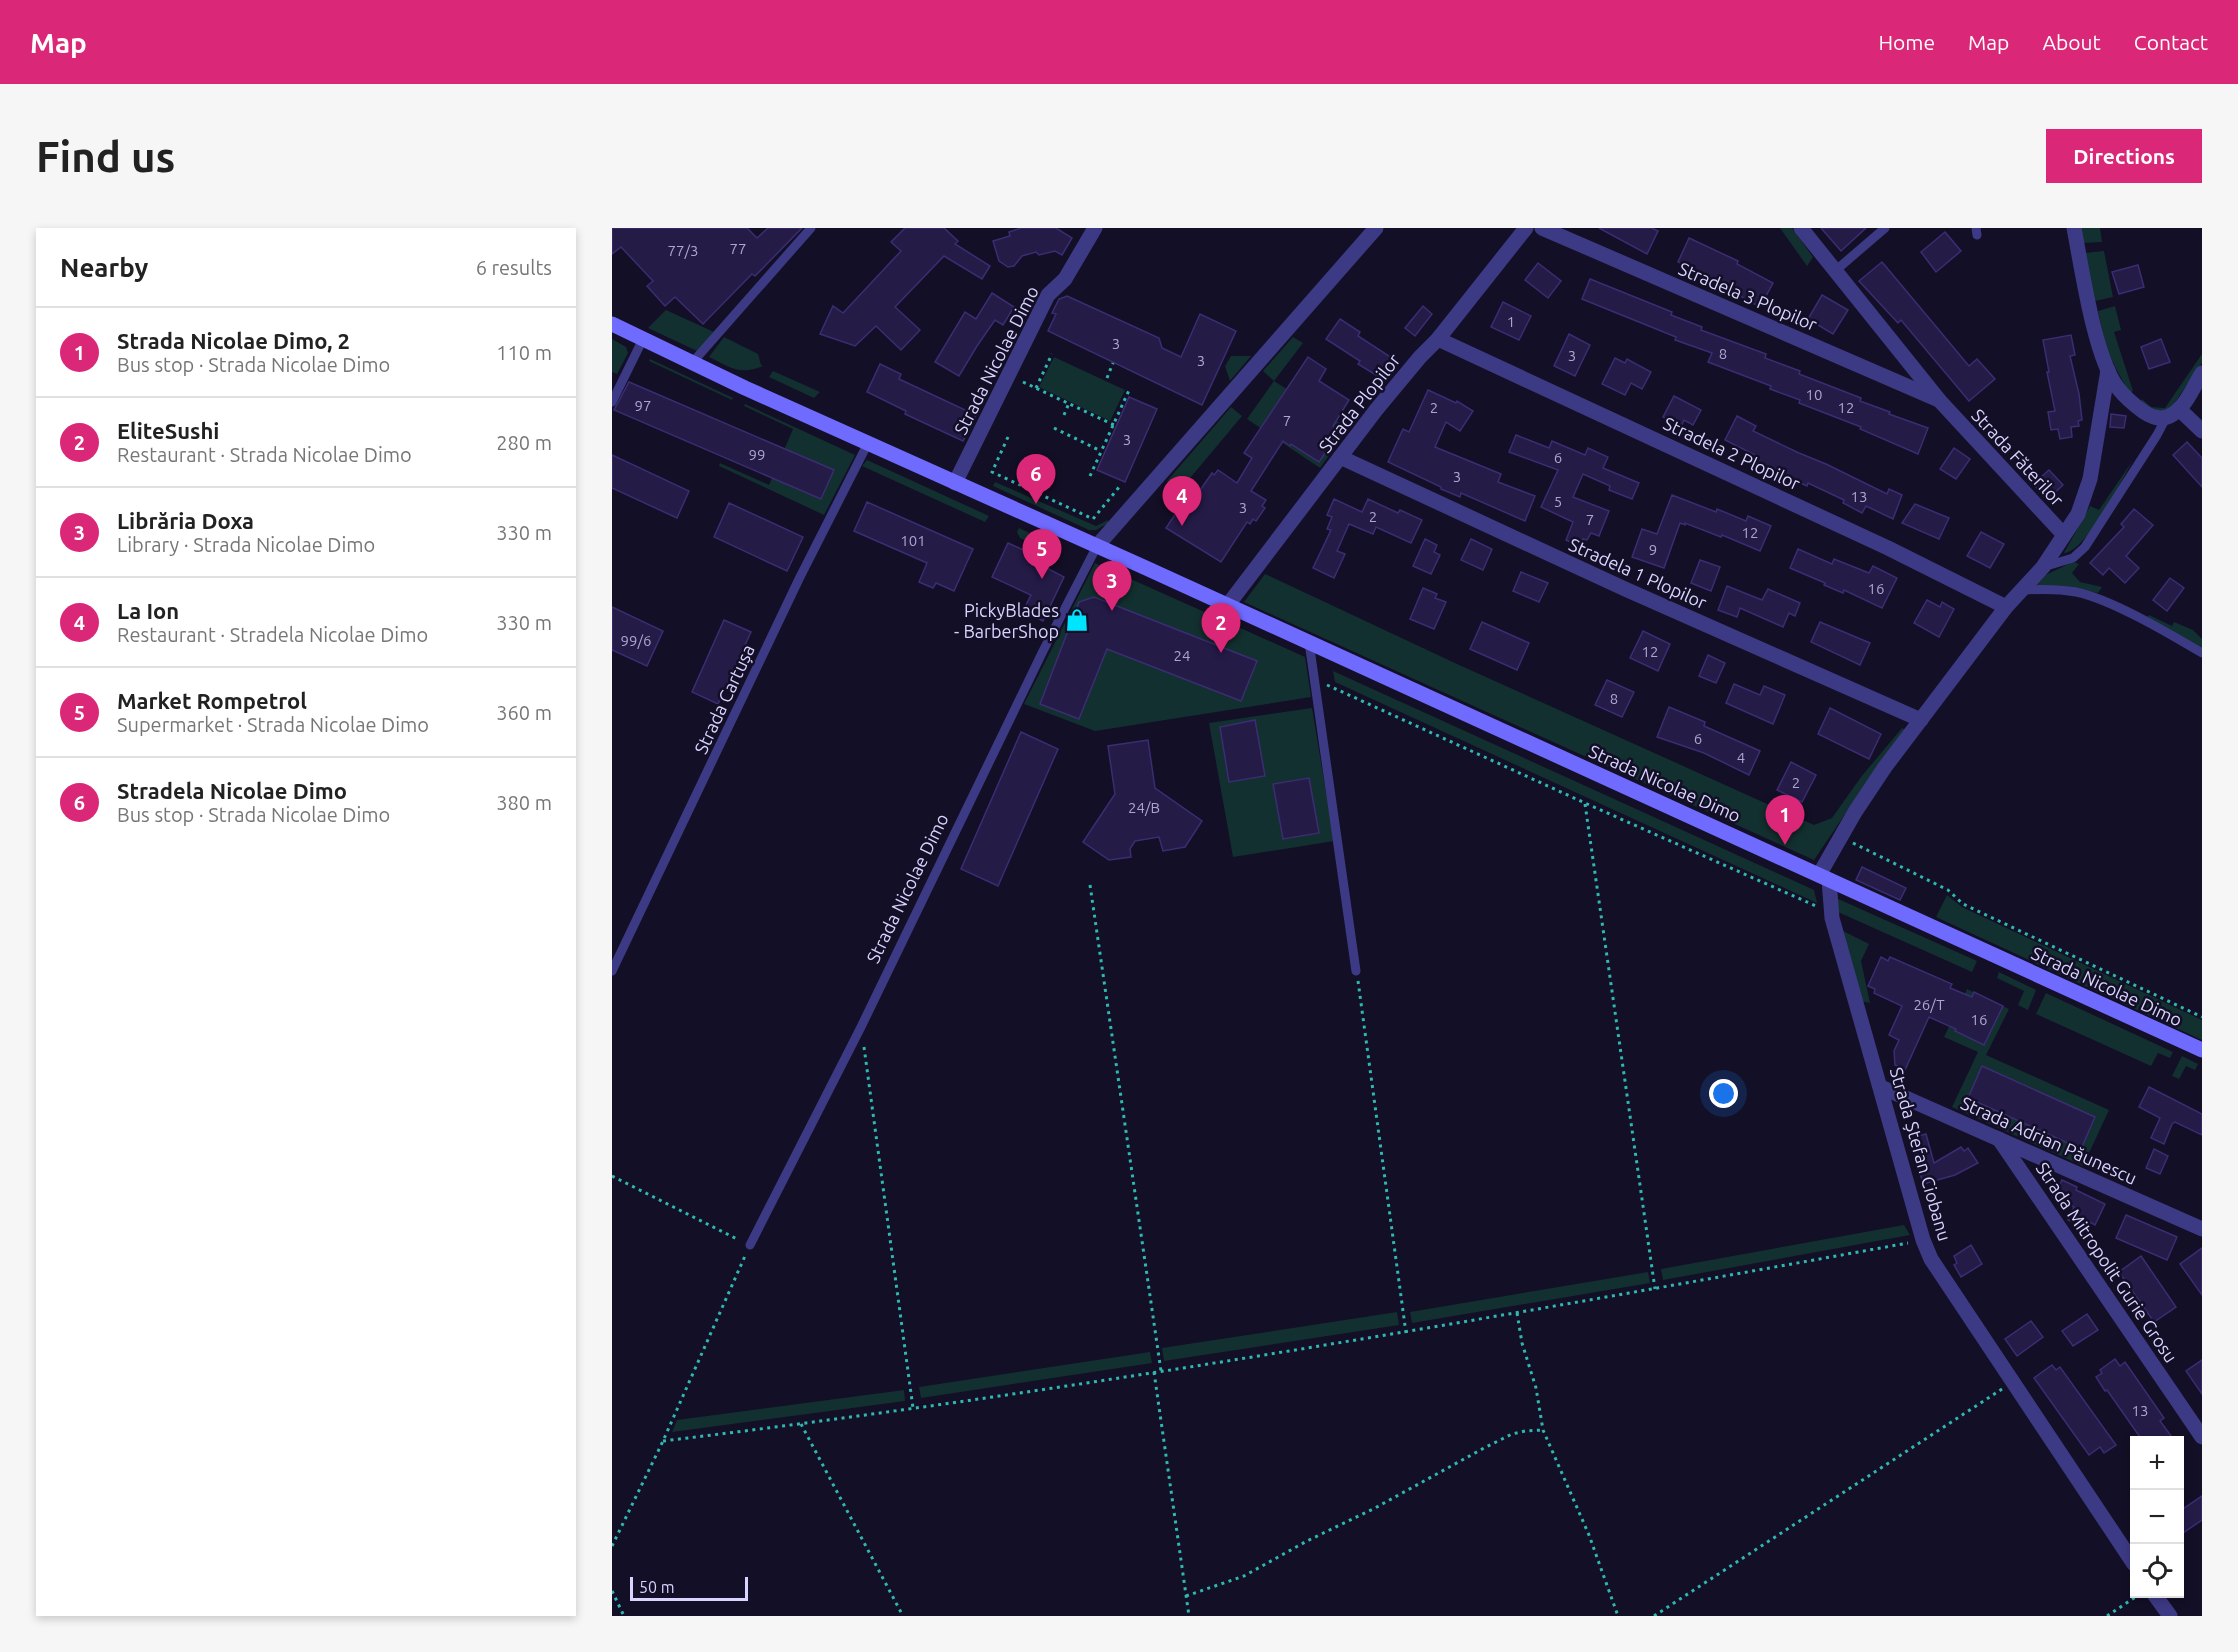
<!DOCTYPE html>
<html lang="en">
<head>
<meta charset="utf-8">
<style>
	body { margin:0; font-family:Ubuntu,sans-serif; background:#f6f6f6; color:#222 }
	.controls { position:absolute; right:18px; bottom:18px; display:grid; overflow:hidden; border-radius:0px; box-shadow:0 3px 9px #0003 }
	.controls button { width:54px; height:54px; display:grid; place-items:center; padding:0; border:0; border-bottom:2px solid #e0e0e0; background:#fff; color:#222; font:30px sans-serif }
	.scale { position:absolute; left:18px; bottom:15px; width:118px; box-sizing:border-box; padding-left:6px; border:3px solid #d9d4ff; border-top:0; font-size:16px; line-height:21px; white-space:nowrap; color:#d9d4ff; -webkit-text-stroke:4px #130f26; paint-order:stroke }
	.you { position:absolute; left:1112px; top:866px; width:21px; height:21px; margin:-15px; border:4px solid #fff; border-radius:50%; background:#1a73e8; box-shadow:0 0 0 9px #1a73e833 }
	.badge { display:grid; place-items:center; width:39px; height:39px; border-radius:50%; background:#db2777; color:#fff; font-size:20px; font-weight:700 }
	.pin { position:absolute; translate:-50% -50px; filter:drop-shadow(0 2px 3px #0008) }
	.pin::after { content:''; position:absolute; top:32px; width:21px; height:18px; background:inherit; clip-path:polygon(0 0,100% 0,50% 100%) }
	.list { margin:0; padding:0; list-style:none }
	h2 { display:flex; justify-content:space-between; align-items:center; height:78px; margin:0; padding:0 24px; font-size:26px }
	h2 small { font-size:20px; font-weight:400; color:#767676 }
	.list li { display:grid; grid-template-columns:39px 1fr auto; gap:18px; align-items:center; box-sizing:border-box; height:90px; padding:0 24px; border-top:2px solid #e0e0e0 }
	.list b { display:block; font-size:22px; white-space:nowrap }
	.list p { margin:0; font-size:20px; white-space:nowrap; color:#767676 }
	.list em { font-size:20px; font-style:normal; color:#767676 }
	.icon { flex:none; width:33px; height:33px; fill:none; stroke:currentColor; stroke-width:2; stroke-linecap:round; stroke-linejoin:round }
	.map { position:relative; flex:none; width:1590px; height:1388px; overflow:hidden; border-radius:0px }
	header { display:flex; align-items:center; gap:36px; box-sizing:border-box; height:84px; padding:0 30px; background:#db2777; color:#fff }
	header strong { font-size:28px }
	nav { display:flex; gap:33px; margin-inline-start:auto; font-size:21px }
	.intro { display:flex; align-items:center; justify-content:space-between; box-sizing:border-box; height:144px; padding:0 36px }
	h1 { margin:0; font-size:42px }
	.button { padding:15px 27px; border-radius:0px; background:#db2777; color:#fff; font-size:21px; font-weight:700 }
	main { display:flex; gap:36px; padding:0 36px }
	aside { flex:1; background:#fff; border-radius:0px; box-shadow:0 3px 9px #0003 }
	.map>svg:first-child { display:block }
</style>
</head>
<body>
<header>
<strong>Map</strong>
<nav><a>Home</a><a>Map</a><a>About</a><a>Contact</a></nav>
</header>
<div class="intro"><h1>Find us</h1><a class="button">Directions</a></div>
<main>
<aside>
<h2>Nearby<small>6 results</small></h2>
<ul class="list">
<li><span class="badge">1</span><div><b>Strada Nicolae Dimo, 2</b><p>Bus stop · Strada Nicolae Dimo</p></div><em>110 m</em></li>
<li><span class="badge">2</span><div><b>EliteSushi</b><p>Restaurant · Strada Nicolae Dimo</p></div><em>280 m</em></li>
<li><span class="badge">3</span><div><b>Librăria Doxa</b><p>Library · Strada Nicolae Dimo</p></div><em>330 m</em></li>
<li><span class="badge">4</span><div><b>La Ion</b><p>Restaurant · Stradela Nicolae Dimo</p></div><em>330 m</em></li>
<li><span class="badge">5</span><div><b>Market Rompetrol</b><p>Supermarket · Strada Nicolae Dimo</p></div><em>360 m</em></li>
<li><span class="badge">6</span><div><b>Stradela Nicolae Dimo</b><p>Bus stop · Strada Nicolae Dimo</p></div><em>380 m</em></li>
</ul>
</aside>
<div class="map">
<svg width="1590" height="1388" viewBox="0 0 1590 1388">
	<rect width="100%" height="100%" fill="#130f26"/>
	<g fill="#12302f">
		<polygon points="1168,0 1180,0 1201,29 1195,38"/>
		<polygon points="1468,0 1488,0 1490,14 1470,15"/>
		<polygon points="1492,23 1501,69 1483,73 1472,25"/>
		<polygon points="1503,78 1509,102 1502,104 1521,163 1517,165 1495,123 1486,83"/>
		<polygon points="54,82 102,104 85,123 36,100"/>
		<path d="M112 109 146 126 149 137 151 138C127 148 118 139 97 129Z"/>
		<polygon points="681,109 691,115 662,153 736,200 708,240 635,191 662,153 651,143"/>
		<polygon points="0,111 14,119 16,125 5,146 0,144"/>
		<polygon points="1590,126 1590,135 1559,180 1552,184 1528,178 1530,171 1539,179 1553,180"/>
		<polygon points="619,128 639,128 618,153 613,138"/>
		<polygon points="442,129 513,162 498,193 427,159"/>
		<polygon points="38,131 121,170 120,172 37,133"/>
		<polygon points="161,143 208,164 202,170 157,149"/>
		<polygon points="133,176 243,227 212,287 107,238 108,235 157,257 181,201 132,178"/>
		<polygon points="619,179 630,188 568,262 555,253"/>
		<polygon points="255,232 377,288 373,294 250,238"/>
		<path d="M1521 232C1510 252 1474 324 1452 325L1478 278 1487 282Z"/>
		<polygon points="383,254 484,298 496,292 497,295 484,302 477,302 381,258"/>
		<polygon points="407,300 443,317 443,320 435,323 408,310 405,304"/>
		<polygon points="1461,334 1467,336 1460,345 1468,354 1490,359 1486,365 1458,359 1422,357 1427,350"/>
		<polygon points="483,335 693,429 699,469 483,503 412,476"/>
		<polygon points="653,346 845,436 1202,597 1220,590 1249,549 1290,500 1295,503 1255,554 1202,632 632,374"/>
		<polygon points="1537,387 1560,398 1562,394 1581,402 1590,411 1590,421 1534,390"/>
		<polygon points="721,443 1202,662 1205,675 723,454"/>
		<polygon points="700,480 722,613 621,629 597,495"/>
		<polygon points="1335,667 1350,679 1590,792 1590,812 1324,689"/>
		<polygon points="1224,670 1365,733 1360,744 1226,684"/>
		<polygon points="1231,703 1257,716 1249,733 1258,775 1249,773"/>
		<polygon points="1387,744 1424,762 1416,782 1406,777 1412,763 1385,750"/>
		<polygon points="1355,761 1397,781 1374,827 1497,882 1471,938 1340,879 1366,824 1332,809"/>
		<polygon points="1434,765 1451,773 1561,824 1558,830 1546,825 1539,838 1424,786"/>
		<polygon points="1570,828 1586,836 1583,842 1574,838 1567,851 1560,848"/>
		<polygon points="1292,997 1298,1007 1051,1052 1049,1041"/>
		<polygon points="1036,1044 1038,1055 800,1095 798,1084"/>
		<polygon points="785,1084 787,1097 552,1133 550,1120"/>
		<polygon points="538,1124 540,1135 309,1170 307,1159"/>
		<polygon points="292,1162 293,1173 60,1204 65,1192"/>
	</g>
	<g fill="#241b47" stroke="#3b2d73" stroke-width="1.5">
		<polygon points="0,0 135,0 145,10 156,0 190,0 143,48 140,46 91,96 63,69 53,78 35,58 41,53 9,19 0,26"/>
		<polygon points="293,0 332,0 346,13 343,16 378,38 370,51 332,28 283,79 308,102 289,122 264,98 243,118 208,106 221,78 231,85 289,23 279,14"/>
		<polygon points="409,0 444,0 460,10 450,27 443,23 427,27 424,24 410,28 402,38 396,39 387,33 381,13 398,8 397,4"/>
		<polygon points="987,0 1040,0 1046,3 1035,26"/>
		<polygon points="1209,0 1254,0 1229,23"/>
		<polygon points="1333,4 1349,23 1324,44 1309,24"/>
		<polygon points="1077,10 1126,33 1125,36 1161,55 1148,79 1128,68 1130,64 1066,34"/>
		<polygon points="1270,34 1357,138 1365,131 1383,151 1357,173 1289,92 1286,95 1247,53"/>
		<polygon points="926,35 949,53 936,70 913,52"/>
		<polygon points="1526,37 1532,59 1507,66 1500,44"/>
		<polygon points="978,51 1060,84 1059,87 1090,99 1089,102 1154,126 1153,130 1188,143 1187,146 1249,170 1248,173 1278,184 1277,186 1316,200 1306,226 1248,201 1249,199 1187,175 1188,172 1158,161 1159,158 1096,134 1100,125 1063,112 1064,109 970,71"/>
		<polygon points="380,65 402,79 391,97 383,92 365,118 347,148 323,134 353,84 364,91"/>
		<polygon points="1210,67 1236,82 1221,106 1196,91"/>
		<polygon points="455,68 547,110 550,120 569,129 588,86 624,103 590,177 436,103 444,86 440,85 447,71"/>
		<polygon points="891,74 919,88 907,112 879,99"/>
		<polygon points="811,78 820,86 803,108 793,100"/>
		<polygon points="728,91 748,104 746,108 780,130 767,149 746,136 748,133 714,111"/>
		<polygon points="957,106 978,117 963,148 942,138"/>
		<polygon points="1459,107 1463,127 1458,128 1467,166 1470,192 1466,193 1467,198 1459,199 1460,209 1448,211 1446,201 1439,202 1436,184 1443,183 1435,144 1437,144 1431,112"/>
		<polygon points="1549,111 1558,134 1537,141 1529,119"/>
		<polygon points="696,129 714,141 707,153 737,172 721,198 728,203 707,234 679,216 678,218 671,213 639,263 654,272 650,278 653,280 644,293 641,291 638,296 635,294 609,334 554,300 574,270 580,274 600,245 602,247 606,242 625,255 640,230 632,225"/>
		<polygon points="1003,130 1013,135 1015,131 1039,144 1030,161 1019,155 1013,167 990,156"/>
		<polygon points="268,136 289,146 287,151 364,187 351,213 293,186 294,183 255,164"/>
		<polygon points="17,154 222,242 209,271 2,182"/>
		<polygon points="816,162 844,175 845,173 861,183 848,203 834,194 823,219 889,246 886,254 923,268 913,293 849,265 848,269 829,261 829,259 776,234 791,201 797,204"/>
		<polygon points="1062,168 1089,182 1081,197 1072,192 1069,199 1051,189"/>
		<polygon points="517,169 545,181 513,254 485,242"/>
		<polygon points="1499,186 1514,188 1512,200 1498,199"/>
		<polygon points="1125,188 1144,198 1141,203 1187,225 1214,236 1275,266 1277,261 1290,267 1281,291 1254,278 1250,285 1231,275 1232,272 1196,255 1195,258 1144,235 1147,229 1113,212"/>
		<polygon points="904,207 937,220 940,213 973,227 976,220 996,229 991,240 1027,255 1020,271 997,262 998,258 971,246 961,269 997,283 987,308 979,305 975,312 971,311 968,318 954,312 961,294 929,279 946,242 897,224"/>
		<polygon points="1575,214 1590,230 1590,259 1561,227"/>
		<polygon points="1342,220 1358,231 1344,251 1328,241"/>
		<polygon points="0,227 77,263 65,290 0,260"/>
		<polygon points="1437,242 1451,257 1435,272 1421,256"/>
		<polygon points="1060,267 1104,284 1105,281 1134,293 1136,288 1159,298 1148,323 1110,307 1109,309 1073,295 1073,297 1068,295 1052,340 1020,329 1030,301 1045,306"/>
		<polygon points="722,271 750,284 756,271 786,285 788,282 810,292 799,315 764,299 761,306 737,296 725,323 733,326 722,350 701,340 719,302 715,301 720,289 715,287"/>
		<polygon points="255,274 361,321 342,363 324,355 321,360 307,354 315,335 242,303"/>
		<polygon points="117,275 191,309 175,343 102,309"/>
		<polygon points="1303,276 1337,290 1327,311 1290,295"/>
		<polygon points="1522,281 1541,297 1514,328 1527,340 1513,355 1497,340 1491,347 1478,335 1512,299 1509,296"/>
		<polygon points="1369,304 1392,316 1378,340 1355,328"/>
		<polygon points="813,311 825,317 822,324 828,327 819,346 801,338"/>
		<polygon points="859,311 880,321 871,342 849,332"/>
		<polygon points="396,315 416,324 414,329 452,349 431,393 411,383 419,367 380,349"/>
		<polygon points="1186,321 1220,336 1222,331 1257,345 1261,338 1285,350 1270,380 1232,362 1231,365 1212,357 1213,355 1178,340"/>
		<polygon points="1088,332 1108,339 1099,363 1079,355"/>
		<polygon points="909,344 936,355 927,374 901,363"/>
		<polygon points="1558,350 1572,360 1555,383 1541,372"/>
		<polygon points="1115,358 1150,372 1156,361 1188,375 1183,388 1177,385 1171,399 1128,380 1125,389 1106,382"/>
		<polygon points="811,360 825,366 823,370 834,374 822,401 798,391"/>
		<polygon points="482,369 645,433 629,473 495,421 467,491 428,476 467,374"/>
		<polygon points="1315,372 1328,379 1330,374 1342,381 1327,409 1302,395"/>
		<polygon points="0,379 51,403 35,438 0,422"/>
		<polygon points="112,392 139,404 106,476 80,464"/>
		<polygon points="870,394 917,415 905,442 858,421"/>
		<polygon points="1208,394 1258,415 1248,437 1199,414"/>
		<polygon points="1031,403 1058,416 1046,443 1018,430"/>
		<polygon points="1096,427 1113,435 1104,455 1087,448"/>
		<polygon points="995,452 1022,464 1010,489 983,477"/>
		<polygon points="1122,456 1148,467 1152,458 1173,467 1161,496 1114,475"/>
		<polygon points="1057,479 1093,494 1092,498 1148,523 1137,547 1092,525 1045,509"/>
		<polygon points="1218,480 1269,506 1257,531 1206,506"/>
		<polygon points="643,492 653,548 617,554 608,499"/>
		<polygon points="409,504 446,521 386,658 349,641"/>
		<polygon points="536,512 543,560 590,593 573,619 551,623 547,609 523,613 518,621 519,629 497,632 471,614 503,566 496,518"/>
		<polygon points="1179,534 1204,547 1190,574 1165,562"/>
		<polygon points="697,550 707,605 671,611 661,556"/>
		<polygon points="1250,639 1294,660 1288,672 1244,652"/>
		<polygon points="1269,729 1276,733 1278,729 1340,756 1338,760 1360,769 1362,764 1391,778 1372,817 1343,803 1344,801 1317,789 1293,842 1283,837 1282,823 1287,812 1277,807 1290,778 1262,765 1263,761 1256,758"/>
		<polygon points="1370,838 1483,889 1469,921 1356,870"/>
		<polygon points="1537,859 1590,886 1590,907 1563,894 1560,896 1552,916 1539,910 1548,890 1527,879"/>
		<polygon points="1314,906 1322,935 1349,919 1352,923 1356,920 1366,935 1343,947 1311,956 1299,910"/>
		<polygon points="1542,921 1556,928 1548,946 1534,940"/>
		<polygon points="1450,952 1465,959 1464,962 1493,976 1483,997 1478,994 1475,1001 1456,992 1462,979 1441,969"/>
		<polygon points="1514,987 1565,1009 1555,1032 1504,1010"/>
		<polygon points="1359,1017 1370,1036 1349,1049 1342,1037 1345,1035 1342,1028"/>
		<polygon points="1590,1020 1590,1067 1568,1036"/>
		<polygon points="1529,1028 1564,1079 1542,1094 1507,1044"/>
		<polygon points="1475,1086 1486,1102 1461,1118 1450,1103"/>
		<polygon points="1419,1093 1431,1109 1405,1128 1393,1111"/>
		<polygon points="1503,1131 1508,1138 1513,1134 1552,1190 1548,1193 1562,1212 1530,1212 1495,1162 1493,1163 1484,1149 1490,1145 1488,1142"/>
		<polygon points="1590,1132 1590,1166 1574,1143"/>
		<polygon points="1440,1137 1444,1142 1448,1139 1504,1217 1492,1225 1488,1219 1477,1227 1422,1150"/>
		<polygon points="1590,1268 1590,1292 1568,1307 1568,1283"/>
	</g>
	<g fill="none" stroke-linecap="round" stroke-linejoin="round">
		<g stroke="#2fb8b0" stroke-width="3" stroke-dasharray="3 4.5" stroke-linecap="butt">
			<polyline points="495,150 501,135"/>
			<polyline points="411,154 502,197"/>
			<polyline points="424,160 440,126"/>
			<polyline points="452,187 457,175"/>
			<polyline points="442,200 489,223"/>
			<polyline points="396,209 380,244 481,291 508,258"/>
			<polyline points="478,248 518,160"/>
			<polyline points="715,457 973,575 1204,678"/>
			<polyline points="973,576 1043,1061"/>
			<polyline points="1241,615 1336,662 1351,676 1590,789"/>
			<polyline points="478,657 549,1143"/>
			<polyline points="746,753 794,1105"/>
			<polyline points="252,819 301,1180"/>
			<polyline points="0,948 127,1012"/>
			<polyline points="905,1085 910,1115 924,1160 931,1202 977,1307 1006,1388"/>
			<polyline points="542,1144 577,1388"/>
			<polyline points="189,1196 291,1388"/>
			<path d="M51 1213C468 1163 882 1090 1296 1015"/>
			<polyline points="0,1318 51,1213 133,1028"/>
			<polyline points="0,1363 12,1388"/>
			<polyline points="574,1368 632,1348 695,1313 763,1280 872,1220 900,1206 913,1203 931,1202"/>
			<polyline points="1042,1388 1390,1161"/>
			<polyline points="1495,1388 1528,1366"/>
		</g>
		<g stroke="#3d3a85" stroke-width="9">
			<polyline points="1364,0 1365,7"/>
			<polyline points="1223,43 1273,0"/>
			<polyline points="80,135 199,0"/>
			<polyline points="0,174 31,111"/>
			<polyline points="1431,339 1461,330 1473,319 1545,207 1554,190"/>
			<path d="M1412 362C1430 361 1447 361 1464 364 1499 371 1558 406 1590 425"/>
			<polyline points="697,414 744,743"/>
			<polyline points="0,743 187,351 256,215"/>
			<polyline points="138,1017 249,799 431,423 485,318"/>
		</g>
		<g stroke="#3d3a85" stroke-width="15">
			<polyline points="930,0 1327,172"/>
			<polyline points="1189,0 1327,172 1452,307"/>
			<path d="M1462 0C1470 41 1482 127 1505 159 1512 168 1522 177 1532 184 1541 190 1551 193 1561 186 1574 178 1582 158 1590 145"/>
			<polyline points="826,111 1276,320 1394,379"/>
			<polyline points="1567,181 1590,203"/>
			<polyline points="728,229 1013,361 1309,492"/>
			<polyline points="343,255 436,67 453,51 483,0"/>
			<polyline points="485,318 764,0"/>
			<polyline points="615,378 764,182 808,129 826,111 914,0"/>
			<polyline points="1207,647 1243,584 1273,539 1394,379 1431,339 1466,286 1478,251 1496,142"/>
			<polyline points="1217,652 1220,690 1311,1012 1319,1031 1522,1336"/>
			<polyline points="1269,859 1590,1001"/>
			<polyline points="1387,911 1590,1209"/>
			<polyline points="1542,1366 1558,1388"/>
		</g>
		<polyline stroke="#6f6bff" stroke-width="15" points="0,96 133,160 534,340 1590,822"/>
	</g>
	<defs>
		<g id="shop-bare" transform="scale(1.8)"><path d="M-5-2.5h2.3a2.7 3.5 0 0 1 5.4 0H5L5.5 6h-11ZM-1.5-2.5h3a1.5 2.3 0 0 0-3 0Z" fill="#00e5ff" stroke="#130f26" stroke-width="2.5" paint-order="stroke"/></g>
	</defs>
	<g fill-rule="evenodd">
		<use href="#shop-bare" x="465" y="392"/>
	</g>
	<g text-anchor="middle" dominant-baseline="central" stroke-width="5" stroke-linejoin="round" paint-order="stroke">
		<g font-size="15" fill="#aca6d1">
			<text x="126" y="20">77</text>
			<text x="71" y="22">77/3</text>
			<text x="899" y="93">1</text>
			<text x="504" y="115">3</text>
			<text x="1111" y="125">8</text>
			<text x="960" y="127">3</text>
			<text x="589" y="132">3</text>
			<text x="1202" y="166">10</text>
			<text x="31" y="177">97</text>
			<text x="822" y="179">2</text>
			<text x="1234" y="179">12</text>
			<text x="675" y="192">7</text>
			<text x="515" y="211">3</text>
			<text x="145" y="226">99</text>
			<text x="946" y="229">6</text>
			<text x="845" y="248">3</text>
			<text x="1247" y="268">13</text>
			<text x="946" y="273">5</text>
			<text x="631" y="279">3</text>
			<text x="761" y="288">2</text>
			<text x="978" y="291">7</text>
			<text x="1138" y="304">12</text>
			<text x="301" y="312">101</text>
			<text x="1041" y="321">9</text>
			<text x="1264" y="360">16</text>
			<text x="24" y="412">99/6</text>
			<text x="1038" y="423">12</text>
			<text x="570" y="427">24</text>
			<text x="1002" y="470">8</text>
			<text x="1086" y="510">6</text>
			<text x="1129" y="529">4</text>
			<text x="1184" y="554">2</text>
			<text x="532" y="579">24/B</text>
			<text x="1317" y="776">26/T</text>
			<text x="1367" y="791">16</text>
			<text x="1528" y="1182">13</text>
		</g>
		<g font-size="18" fill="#d9d4ff" stroke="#130f26">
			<text transform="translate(1136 68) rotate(23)">Stradela 3 Plopilor</text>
			<text transform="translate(384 132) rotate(-63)">Strada Nicolae Dimo</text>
			<text transform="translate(747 175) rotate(-52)">Strada Plopilor</text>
			<text transform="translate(1120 225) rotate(25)">Stradela 2 Plopilor</text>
			<text transform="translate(1406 229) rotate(47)">Strada Făterilor</text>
			<text transform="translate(1026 345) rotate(24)">Stradela 1 Plopilor</text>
			<text transform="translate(112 471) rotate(-65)">Strada Cartușa</text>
			<text transform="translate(1053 555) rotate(24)">Strada Nicolae Dimo</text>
			<text transform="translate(295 660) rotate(-64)">Strada Nicolae Dimo</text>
			<text transform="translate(1495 758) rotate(25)">Strada Nicolae Dimo</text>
			<text transform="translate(1437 912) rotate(24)">Strada Adrian Păunescu</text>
			<text transform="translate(1309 926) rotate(74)">Strada Ștefan Ciobanu</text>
			<text transform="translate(1495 1034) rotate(56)">Strada Mitropolit Gurie Grosu</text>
		</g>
		<g font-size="18" fill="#d9d4ff" stroke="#130f26" text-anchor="end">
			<text x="447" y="382">PickyBlades<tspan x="447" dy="21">- BarberShop</tspan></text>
		</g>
	</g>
</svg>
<div class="controls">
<button>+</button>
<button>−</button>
<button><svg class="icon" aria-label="locate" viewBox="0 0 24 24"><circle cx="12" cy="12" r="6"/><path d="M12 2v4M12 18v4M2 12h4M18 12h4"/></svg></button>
</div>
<div class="scale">50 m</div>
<div class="you"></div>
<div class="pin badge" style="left:1173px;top:617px">1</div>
<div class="pin badge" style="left:609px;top:425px">2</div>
<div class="pin badge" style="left:500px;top:383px">3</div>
<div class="pin badge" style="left:570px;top:298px">4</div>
<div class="pin badge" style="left:430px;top:351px">5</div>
<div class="pin badge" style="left:424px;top:276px">6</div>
</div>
</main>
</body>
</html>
